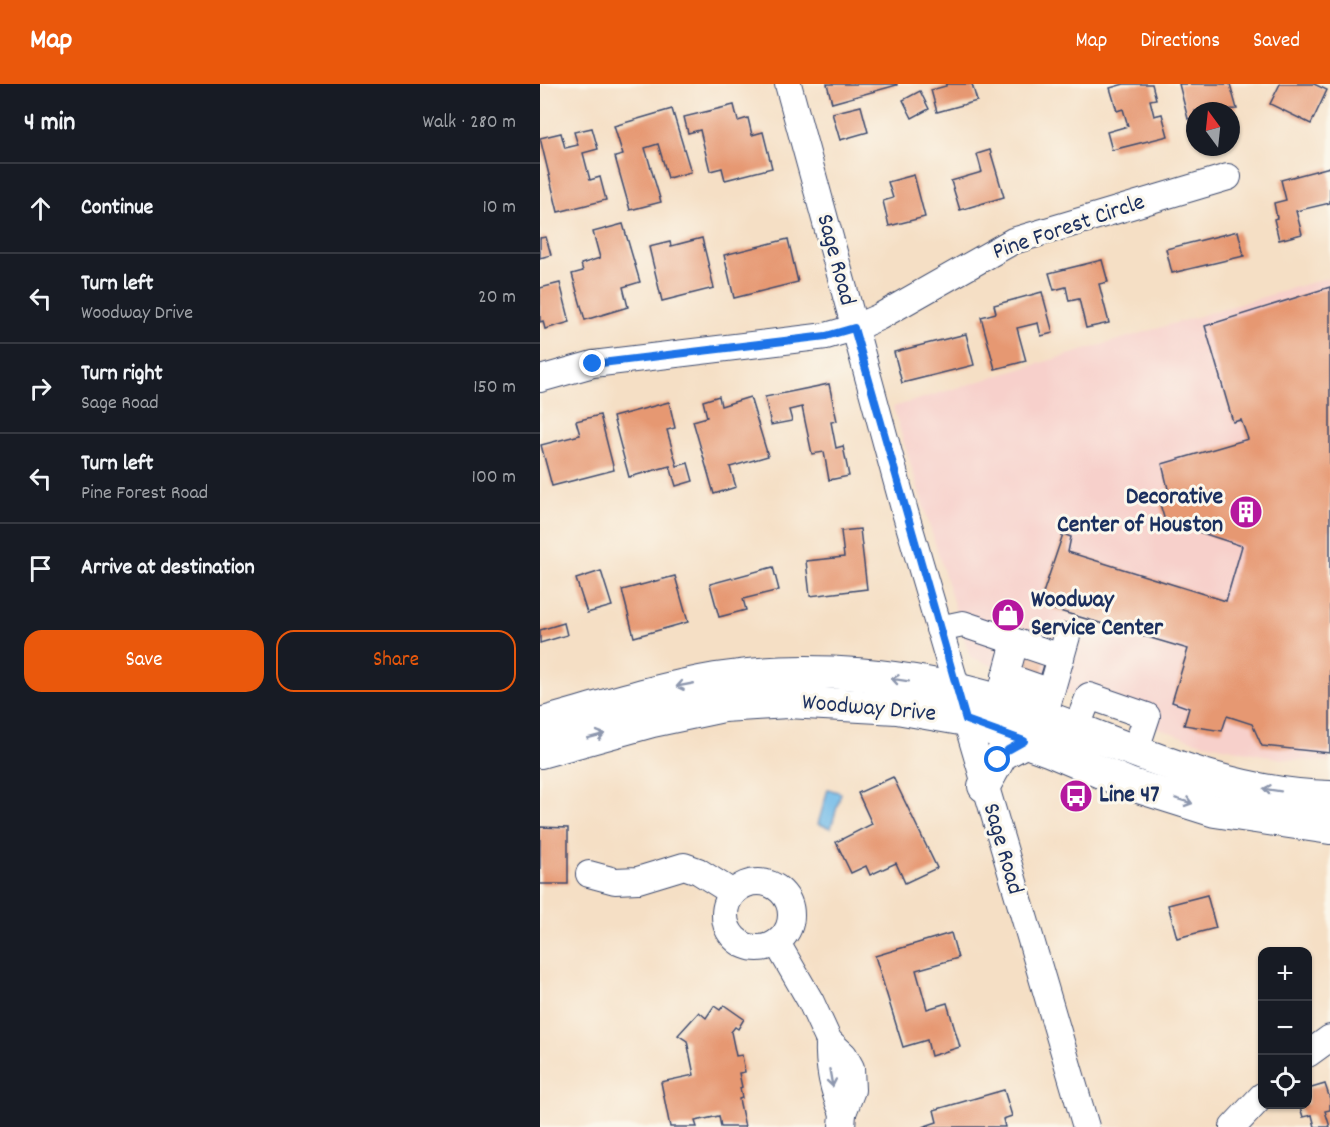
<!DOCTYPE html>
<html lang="en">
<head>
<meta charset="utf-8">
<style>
	body { margin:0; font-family:Dekko,sans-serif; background:#242831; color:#f1f3f6 }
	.controls { position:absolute; right:18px; bottom:18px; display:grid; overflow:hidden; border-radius:12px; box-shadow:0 2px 4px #0004 }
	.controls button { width:54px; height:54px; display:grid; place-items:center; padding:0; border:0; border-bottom:2px solid #363941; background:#171b24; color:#f1f3f6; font:30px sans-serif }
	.compass { position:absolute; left:646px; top:18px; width:54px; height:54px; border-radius:50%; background:#171b24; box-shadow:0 2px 4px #0004; rotate:345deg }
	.stop { position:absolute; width:18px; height:18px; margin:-14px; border:4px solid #1a73e8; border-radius:50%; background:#fff }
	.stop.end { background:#1a73e8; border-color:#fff; box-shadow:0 2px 6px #0008 }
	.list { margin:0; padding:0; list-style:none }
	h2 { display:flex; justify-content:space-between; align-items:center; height:78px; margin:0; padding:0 24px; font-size:26px }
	h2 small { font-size:20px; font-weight:400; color:#9ea1a6 }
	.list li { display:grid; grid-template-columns:39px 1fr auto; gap:18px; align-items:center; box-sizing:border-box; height:90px; padding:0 24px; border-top:2px solid #363941 }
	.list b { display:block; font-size:22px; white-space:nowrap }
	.list p { margin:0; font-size:20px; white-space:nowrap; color:#9ea1a6 }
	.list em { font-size:20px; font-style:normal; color:#9ea1a6 }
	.actions { display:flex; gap:12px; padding:18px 24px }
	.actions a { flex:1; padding:14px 0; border:2px solid #ea580c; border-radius:18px; text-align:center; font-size:21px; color:#ea580c }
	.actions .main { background:#ea580c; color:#fff }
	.icon { flex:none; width:33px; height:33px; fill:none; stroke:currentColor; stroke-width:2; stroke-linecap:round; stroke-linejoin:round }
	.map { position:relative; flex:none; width:790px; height:1043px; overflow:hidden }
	header { display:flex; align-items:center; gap:36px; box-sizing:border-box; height:84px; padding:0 30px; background:#ea580c; color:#fff }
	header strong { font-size:28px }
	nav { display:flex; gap:33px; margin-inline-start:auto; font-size:21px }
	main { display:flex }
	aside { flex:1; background:#171b24 }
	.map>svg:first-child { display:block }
</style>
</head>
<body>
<header>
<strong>Map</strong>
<nav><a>Map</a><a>Directions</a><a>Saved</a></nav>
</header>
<main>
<aside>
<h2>4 min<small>Walk · 280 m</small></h2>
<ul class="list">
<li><svg class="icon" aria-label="ahead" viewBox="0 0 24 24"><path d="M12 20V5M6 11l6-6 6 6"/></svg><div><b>Continue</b></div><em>10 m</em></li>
<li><svg class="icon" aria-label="left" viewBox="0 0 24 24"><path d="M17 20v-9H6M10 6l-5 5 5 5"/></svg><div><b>Turn left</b><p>Woodway Drive</p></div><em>20 m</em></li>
<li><svg class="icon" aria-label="right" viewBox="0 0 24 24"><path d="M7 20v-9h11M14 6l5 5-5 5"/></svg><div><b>Turn right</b><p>Sage Road</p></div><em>150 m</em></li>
<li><svg class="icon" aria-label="left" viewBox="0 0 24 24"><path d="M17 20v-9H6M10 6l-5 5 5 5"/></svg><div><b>Turn left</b><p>Pine Forest Road</p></div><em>100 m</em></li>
<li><svg class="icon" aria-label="arrive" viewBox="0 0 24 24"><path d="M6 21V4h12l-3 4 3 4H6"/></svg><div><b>Arrive at destination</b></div></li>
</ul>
<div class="actions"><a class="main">Save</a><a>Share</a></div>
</aside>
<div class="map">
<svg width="790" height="1043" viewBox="0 0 790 1043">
	<rect width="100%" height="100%" fill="#fbf7ec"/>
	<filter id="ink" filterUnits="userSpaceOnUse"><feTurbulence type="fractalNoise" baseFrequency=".0167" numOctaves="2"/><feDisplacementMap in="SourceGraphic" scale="12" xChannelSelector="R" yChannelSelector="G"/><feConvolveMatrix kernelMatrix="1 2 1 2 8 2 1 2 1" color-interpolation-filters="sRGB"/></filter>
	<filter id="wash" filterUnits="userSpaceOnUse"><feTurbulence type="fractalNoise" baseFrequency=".008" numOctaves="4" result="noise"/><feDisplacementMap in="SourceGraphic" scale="24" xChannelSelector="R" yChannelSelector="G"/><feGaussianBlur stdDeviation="1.35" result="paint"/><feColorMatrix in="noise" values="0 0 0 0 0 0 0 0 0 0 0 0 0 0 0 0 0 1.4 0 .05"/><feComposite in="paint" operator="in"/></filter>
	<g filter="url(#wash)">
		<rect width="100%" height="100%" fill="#f5dfc5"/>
		<polygon fill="#f7d0cb" points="790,193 790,678 742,675 654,657 430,573 353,323"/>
		<polygon fill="#6fbae8" stroke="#4574a3" stroke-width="1.5" points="288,705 301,709 291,744 278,740"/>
		<g id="blocks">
			<g fill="#e69872">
				<polygon points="287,0 357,0 357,1 292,19"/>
				<polygon points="406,0 432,0 437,17 397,28 391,6 406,2"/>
				<polygon points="584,0 612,0 616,15 610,16 614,32 622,30 628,52 572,66 567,48 588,42 583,25 577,27 570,4"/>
				<polygon points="639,0 690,0 697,25 655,27 655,33 648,35"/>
				<polygon points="740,0 774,0 787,6 771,40 730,20"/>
				<polygon points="380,7 389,25 372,34 363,16"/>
				<polygon points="194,21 198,37 208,34 212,51 223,48 232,84 185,96 182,84 170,87 160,46 148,49 144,33"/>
				<polygon points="321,22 328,48 300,56 292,29"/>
				<polygon points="132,25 151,88 128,94 118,60 105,64 121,118 90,126 75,73 83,71 74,42"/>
				<polygon points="52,44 58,65 43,69 50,96 60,93 66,116 18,128 0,54 21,49 25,64 38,61 34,48"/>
				<polygon points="450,66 464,113 420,126 411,97 442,88 437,70"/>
				<polygon points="790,83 790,119 756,127 762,150 739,156 734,135 737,134 734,119 746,116 741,96"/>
				<polygon points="374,91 385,133 349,142 343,117 353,114 348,98"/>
				<polygon points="83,140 100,198 83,203 88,223 45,236 32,190 43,187 41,180 60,174 53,148"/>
				<polygon points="698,147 704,172 632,189 626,165"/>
				<polygon points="6,153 11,171 0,174 0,154"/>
				<polygon points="162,154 174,204 122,217 109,163 130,158 131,162"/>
				<polygon points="248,155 258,198 194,214 184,171"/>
				<polygon points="562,176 568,198 559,200 569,239 546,244 539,215 529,217 526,203 514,206 509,189"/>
				<polygon points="20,199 30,238 5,245 3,237 0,238 0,204"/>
				<polygon points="790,203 790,669 722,662 712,640 687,632 682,647 644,641 649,624 632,618 648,565 499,521 523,450 531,453 528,468 686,517 702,462 625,437 620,420 631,417 622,380 708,355 701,336 693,338 665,242"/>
				<polygon points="502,208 513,249 501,252 498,239 477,244 486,277 455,285 441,233 456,229 454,221"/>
				<polygon points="426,250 434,281 362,299 354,268"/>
				<polygon points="289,300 297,337 291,338 296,364 303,362 309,392 289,396 284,368 272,370 262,323 249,326 252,337 231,341 225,313"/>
				<polygon points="179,312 181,322 210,313 228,372 190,383 196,403 174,410 153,337 167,333 163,317"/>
				<polygon points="129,318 135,344 127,346 137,382 148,379 153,397 136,402 130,382 89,393 73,333"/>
				<polygon points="60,331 74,386 12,402 1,361 40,351 36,337"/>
				<polygon points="320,445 327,505 270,512 266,477 304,473 301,447"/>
				<polygon points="233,483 239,506 203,515 206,526 179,533 170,500"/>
				<polygon points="61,487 72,522 47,529 36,495"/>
				<polygon points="135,492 148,538 94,553 82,506"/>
				<polygon points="24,539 27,551 0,559 0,546"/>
				<polygon points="482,550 511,558 498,601 470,592"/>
				<polygon points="353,693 397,784 365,799 356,779 330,791 326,782 311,789 296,758 332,740 318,709"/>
				<polygon points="0,743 28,744 28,800 0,800"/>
				<polygon points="667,811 676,844 637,854 628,821"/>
				<polygon points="411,849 418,874 376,886 387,925 407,919 420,963 391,972 387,956 363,963 335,872"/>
				<polygon points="184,921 204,935 198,945 195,943 191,948 196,972 202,971 205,988 199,989 202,1003 200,1004 202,1014 199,1015 205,1043 181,1043 179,1032 155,1037 157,1043 130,1043 121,998 154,991 147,957 138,951 159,928 166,934 174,922 180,926"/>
				<polygon points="785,1000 790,1015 790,1026 785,1027 790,1043 775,1043 772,1031 763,1033 759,1020 768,1020 768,1005"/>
				<polygon points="464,1006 472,1032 463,1035 465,1043 382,1043 397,1038 394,1026"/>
			</g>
		</g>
	</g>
	<g filter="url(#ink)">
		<use href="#blocks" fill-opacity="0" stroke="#3c496d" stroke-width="1.5"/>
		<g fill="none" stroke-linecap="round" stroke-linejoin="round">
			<g stroke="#3c496d" stroke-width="28">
				<g id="minor">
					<polyline points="248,0 365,428 546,1043"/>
					<polyline points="0,295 53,280 286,252 314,244 339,233 473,157 688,93"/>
					<polyline points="399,545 423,540 521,573"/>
					<polyline points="465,592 511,608"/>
					<polyline points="459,617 475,558"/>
					<polyline points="504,633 527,552"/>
					<polyline points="536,645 549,612 607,632 595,668"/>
					<polyline points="49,790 75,797 98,796 144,782 158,787 193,809"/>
					<circle cx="218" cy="831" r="33"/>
					<polyline points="237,859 271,918 289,957 304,971 311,984 312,1006 303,1029 302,1043"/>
					<path d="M289 957C288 983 292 1005 303 1029"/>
					<polyline points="768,970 790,954"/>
					<polyline points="693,1043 722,1012"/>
				</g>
			</g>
			<g stroke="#3c496d" stroke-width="34">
				<g id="major">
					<path d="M0 640C58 624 117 605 176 595 269 580 371 590 460 617 569 652 673 711 790 713"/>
					<polyline points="0,668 112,637 183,622 248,618 357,624 426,636 511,667 589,700 675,727 790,744"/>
					<polyline points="444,702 462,670 484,658"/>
				</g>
			</g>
			<use href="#minor" stroke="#fff" stroke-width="26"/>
			<use href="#major" stroke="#fff" stroke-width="32"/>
		</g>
		<defs><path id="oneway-shaft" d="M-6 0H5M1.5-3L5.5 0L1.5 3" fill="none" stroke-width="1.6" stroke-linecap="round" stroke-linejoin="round" transform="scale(1.5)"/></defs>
		<g stroke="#8d97ae">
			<use href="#oneway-shaft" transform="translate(360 596) rotate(-171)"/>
			<use href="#oneway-shaft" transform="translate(145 601) rotate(169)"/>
			<use href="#oneway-shaft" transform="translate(56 652) rotate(-15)"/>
			<use href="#oneway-shaft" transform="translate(732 706) rotate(-171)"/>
			<use href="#oneway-shaft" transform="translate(644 717) rotate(17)"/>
			<use href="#oneway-shaft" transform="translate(291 994) rotate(80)"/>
		</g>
	</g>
	<g fill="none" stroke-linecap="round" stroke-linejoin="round" filter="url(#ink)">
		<polyline stroke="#1a73e8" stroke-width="8" points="53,280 286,252 314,244 426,636 484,657 468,666 458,676"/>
	</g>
	<defs>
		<g id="building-disc" transform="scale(1.725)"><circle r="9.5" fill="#b5179e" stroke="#fbf7ec"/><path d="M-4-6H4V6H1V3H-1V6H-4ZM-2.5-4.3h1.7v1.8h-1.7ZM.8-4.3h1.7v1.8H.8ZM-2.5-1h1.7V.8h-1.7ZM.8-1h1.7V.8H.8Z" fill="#fff"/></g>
		<g id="shop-disc" transform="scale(1.725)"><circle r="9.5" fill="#b5179e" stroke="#fbf7ec"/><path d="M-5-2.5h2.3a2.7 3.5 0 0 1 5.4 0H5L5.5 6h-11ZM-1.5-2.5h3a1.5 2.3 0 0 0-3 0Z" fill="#fff"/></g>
		<g id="bus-disc" transform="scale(1.725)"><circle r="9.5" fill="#b5179e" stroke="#fbf7ec"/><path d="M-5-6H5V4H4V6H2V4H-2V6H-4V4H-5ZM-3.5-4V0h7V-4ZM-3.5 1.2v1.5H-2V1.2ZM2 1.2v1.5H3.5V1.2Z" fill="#fff"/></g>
	</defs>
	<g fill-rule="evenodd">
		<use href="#building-disc" x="706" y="428"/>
		<use href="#shop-disc" x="468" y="531"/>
		<use href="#bus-disc" x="536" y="712"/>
	</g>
	<g text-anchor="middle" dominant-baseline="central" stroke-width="6" stroke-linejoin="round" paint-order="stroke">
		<g font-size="24" fill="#1b2f5e" stroke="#fbf7ec">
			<text transform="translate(529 144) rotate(-19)">Pine Forest Circle</text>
			<text transform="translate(295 176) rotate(75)">Sage Road</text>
			<text transform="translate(329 625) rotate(5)">Woodway Drive</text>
			<text transform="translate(462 765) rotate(74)">Sage Road</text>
		</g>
		<g font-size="24" font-weight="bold" fill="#1b2f5e" stroke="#fbf7ec" text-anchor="start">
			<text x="683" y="414" text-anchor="end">Decorative<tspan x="683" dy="28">Center of Houston</tspan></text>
			<text x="491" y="517">Woodway<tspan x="491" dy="28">Service Center</tspan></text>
			<text x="559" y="712">Line 47</text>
		</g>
	</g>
</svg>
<div class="controls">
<button>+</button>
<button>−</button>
<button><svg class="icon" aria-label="locate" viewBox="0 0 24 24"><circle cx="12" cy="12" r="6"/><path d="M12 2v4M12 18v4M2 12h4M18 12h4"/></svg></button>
</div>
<svg class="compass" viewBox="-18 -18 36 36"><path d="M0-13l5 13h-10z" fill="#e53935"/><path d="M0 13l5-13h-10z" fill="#9ea1a6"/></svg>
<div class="stop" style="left:458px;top:676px"></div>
<div class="stop end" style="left:53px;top:280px"></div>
</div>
</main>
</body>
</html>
